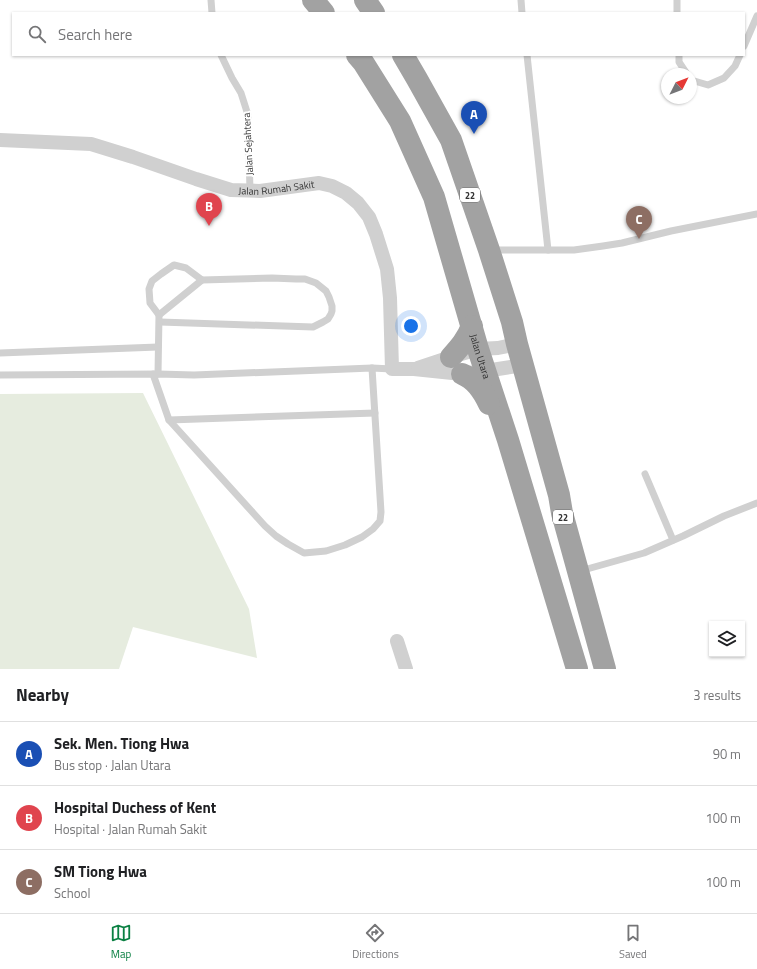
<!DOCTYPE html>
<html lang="en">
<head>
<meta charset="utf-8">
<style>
	body { margin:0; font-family:"Titillium Web",sans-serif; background:#f2f2f2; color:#202124 }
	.controls { position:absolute; right:12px; bottom:12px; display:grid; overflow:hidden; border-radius:0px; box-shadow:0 1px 3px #0004 }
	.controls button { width:36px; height:36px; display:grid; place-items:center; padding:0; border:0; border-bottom:1px solid #e0e0e0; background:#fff; color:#202124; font:20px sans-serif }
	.compass { position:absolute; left:661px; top:68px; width:36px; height:36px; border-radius:50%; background:#fff; box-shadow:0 1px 3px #0004; rotate:48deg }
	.you { position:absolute; left:411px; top:326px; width:14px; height:14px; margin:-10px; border:3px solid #fff; border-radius:50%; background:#1a73e8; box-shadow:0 0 0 6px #1a73e833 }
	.badge { display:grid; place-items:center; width:26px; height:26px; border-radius:50%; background:#0b8043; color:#fff; font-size:13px; font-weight:700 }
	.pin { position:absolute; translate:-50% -33px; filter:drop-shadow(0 1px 2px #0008) }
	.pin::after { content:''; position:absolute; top:21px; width:14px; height:12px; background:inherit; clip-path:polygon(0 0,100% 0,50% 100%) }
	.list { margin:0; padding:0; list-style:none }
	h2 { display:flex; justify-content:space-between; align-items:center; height:52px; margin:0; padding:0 16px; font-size:17px }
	h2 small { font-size:13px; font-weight:400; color:#757577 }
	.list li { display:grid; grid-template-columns:26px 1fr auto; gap:12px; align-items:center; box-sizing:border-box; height:64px; padding:0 16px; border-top:1px solid #e0e0e0 }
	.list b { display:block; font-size:15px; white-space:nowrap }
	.list p { margin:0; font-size:13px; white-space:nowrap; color:#757577 }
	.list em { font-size:13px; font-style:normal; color:#757577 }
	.icon { flex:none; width:22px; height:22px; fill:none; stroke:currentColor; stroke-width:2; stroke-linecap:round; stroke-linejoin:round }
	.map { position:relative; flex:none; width:757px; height:669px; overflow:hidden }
	.search { position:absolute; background:#fff; box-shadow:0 1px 3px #0004; left:12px; right:12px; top:12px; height:44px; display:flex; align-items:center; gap:10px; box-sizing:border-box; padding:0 14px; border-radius:0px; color:#757577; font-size:15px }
	.sheet { height:244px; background:#fff }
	nav { display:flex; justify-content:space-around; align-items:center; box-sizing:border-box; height:56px; border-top:1px solid #e0e0e0; background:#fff; font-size:11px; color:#757577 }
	nav a { display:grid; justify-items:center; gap:2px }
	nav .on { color:#0b8043 }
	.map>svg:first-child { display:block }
</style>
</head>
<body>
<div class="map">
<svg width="757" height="669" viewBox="0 0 757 669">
	<rect width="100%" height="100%" fill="#fff"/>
	<polygon fill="#e6ecdf" points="143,393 249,609 257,658 133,627 119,669 0,669 0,394"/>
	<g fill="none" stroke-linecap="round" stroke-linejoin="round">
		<g stroke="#d0d0d0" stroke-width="7">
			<polyline points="211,0 212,13"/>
			<polyline points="521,0 522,13"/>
			<polyline points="677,0 677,13"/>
			<polyline points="744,46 757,16"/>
			<polyline points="221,55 232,78 241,93 248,115 250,191"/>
			<polyline points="527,55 548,250"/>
			<polyline points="679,55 679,62 687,74"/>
			<polyline points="691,80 708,85 724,78 735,66 740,55"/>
			<polyline points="492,250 574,250 603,246 622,243 671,231 757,214"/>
			<polyline points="159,315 202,280 272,278 296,279 305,279 316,283 326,291 329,297 332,306 332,311 331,314 328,319 323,322 313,327 160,322"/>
			<polyline points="0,353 158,347"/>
			<polyline points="153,374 169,420 265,526 276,536 288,544 304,553 326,551 345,545 362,537 373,529 380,521 381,512 372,368"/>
			<polyline points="158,374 159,315 150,303 149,289 152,281 161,274 174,265 186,268 202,280"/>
			<polyline points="0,375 158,374 194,375 372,368 392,369"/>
			<polyline points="169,420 375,413"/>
			<polyline points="645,474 673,540"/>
			<polyline points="580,571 644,553 683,536 724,516 757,503"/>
		</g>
		<g stroke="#d0d0d0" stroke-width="14">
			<path id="s1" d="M0 140 91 144 133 157 196 179 231 190 260 191 319 183 332 186 346 193 358 203 369 217 376 234 387 269 390 298 392 369H414L462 374 485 371 523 365"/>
			<polyline points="418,368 451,357 478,349 498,348 517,344"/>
			<polyline points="397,641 406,669"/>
		</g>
		<g stroke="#a2a2a2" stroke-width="22">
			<polyline points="313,0 324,13"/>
			<polyline points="365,0 374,13"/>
			<path id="s2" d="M357 55 363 62 400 121 434 197 478 349 508 440 577 669"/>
			<polyline points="403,55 417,79 451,140 489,250 512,322 517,344 559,495 562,513 570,542 605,669"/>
			<path d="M451 357C460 347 467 339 472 326"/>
			<path d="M462 374C475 379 483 391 489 404"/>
		</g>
	</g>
	<g text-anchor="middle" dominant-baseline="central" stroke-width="4" stroke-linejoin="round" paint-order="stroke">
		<g fill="#fff" stroke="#707070" stroke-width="1">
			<rect x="460" y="188" width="20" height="14" rx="3"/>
			<rect x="553" y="510" width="20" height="14" rx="3"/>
		</g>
		<g font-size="9" font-weight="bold" fill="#333">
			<text x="470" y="195">22</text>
			<text x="563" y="517">22</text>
		</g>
		<g font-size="10" fill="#333" stroke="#fff">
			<text transform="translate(248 144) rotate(-93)">Jalan Sejahtera</text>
			<text stroke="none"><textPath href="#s1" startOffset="284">Jalan Rumah Sakit</textPath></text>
			<text stroke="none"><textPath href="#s2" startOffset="328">Jalan Utara</textPath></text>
		</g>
	</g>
</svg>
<div class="controls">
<button><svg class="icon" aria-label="layers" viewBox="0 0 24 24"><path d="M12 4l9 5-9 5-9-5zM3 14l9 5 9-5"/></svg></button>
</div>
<svg class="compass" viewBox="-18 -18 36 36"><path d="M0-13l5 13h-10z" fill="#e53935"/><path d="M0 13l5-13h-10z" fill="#757577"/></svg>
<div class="you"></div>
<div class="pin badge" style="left:474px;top:134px;background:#1a4fb4">A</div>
<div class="pin badge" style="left:209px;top:226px;background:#e0444e">B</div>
<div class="pin badge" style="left:639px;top:239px;background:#8d6e63">C</div>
<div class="search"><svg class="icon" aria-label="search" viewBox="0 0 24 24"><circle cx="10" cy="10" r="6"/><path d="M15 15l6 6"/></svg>Search here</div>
</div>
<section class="sheet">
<h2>Nearby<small>3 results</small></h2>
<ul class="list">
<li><span class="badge" style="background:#1a4fb4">A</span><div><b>Sek. Men. Tiong Hwa</b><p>Bus stop · Jalan Utara</p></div><em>90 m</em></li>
<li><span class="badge" style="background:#e0444e">B</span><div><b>Hospital Duchess of Kent</b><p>Hospital · Jalan Rumah Sakit</p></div><em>100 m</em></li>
<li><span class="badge" style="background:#8d6e63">C</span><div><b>SM Tiong Hwa</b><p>School</p></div><em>100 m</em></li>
</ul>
</section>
<nav>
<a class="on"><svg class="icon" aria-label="map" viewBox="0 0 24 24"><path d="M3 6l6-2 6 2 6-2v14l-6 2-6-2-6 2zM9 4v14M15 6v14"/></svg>Map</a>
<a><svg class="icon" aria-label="directions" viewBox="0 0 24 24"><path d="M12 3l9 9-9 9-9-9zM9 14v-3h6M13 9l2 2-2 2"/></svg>Directions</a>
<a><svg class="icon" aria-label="saved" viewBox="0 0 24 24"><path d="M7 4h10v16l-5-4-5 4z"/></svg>Saved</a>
</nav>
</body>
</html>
